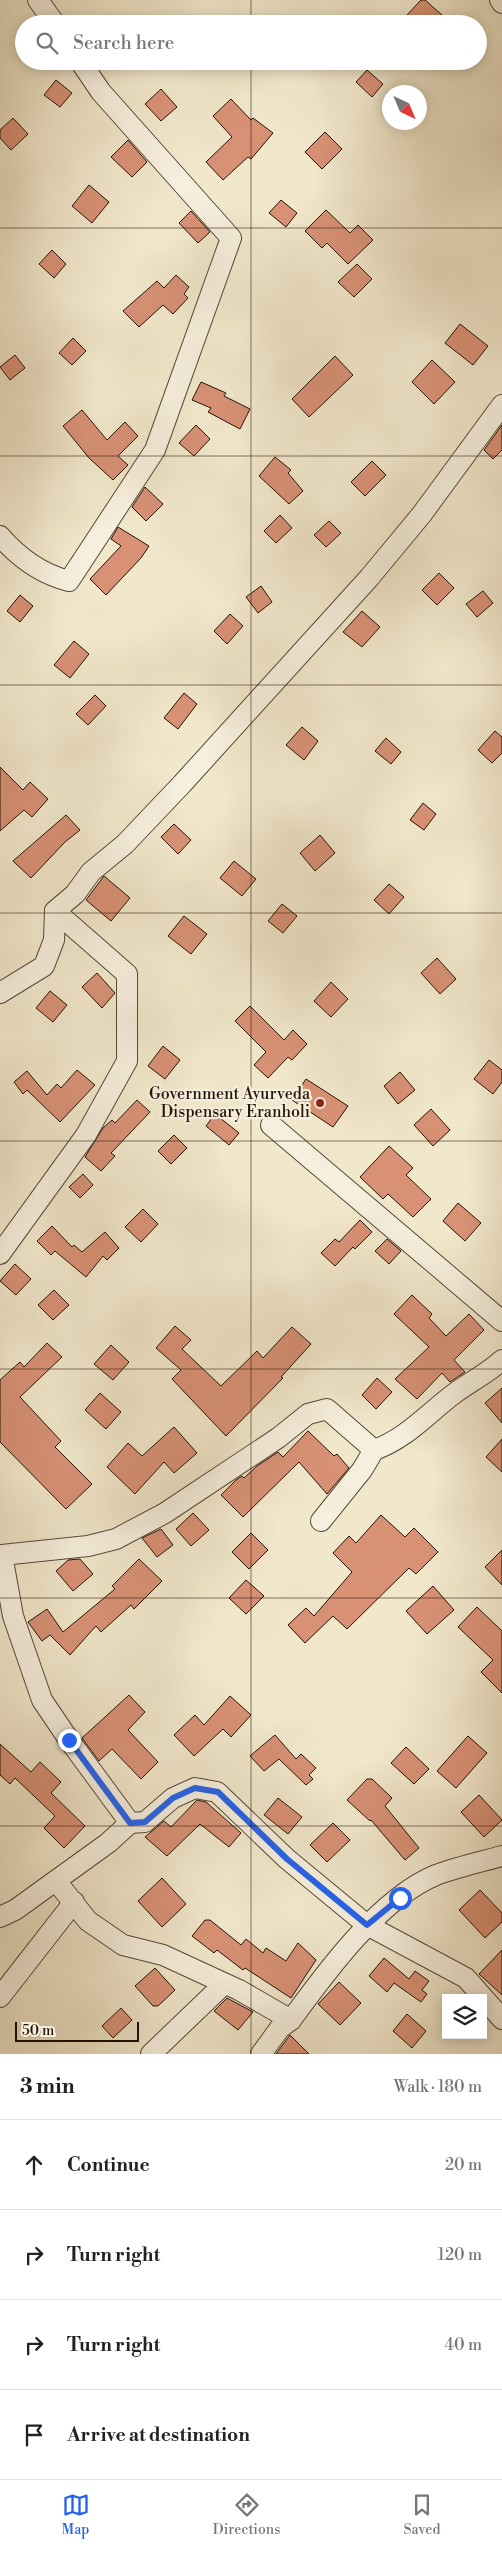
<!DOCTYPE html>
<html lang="en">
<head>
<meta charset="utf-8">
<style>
	body { margin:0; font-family:"Libre Bodoni",serif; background:#f2f2f2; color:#222 }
	.controls { position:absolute; right:15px; bottom:15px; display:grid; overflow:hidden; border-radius:0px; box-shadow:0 2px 12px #0003 }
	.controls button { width:45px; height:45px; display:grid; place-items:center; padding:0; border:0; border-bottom:1px solid #e0e0e0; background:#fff; color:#222; font:25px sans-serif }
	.compass { position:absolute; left:382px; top:85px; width:45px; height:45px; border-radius:50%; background:#fff; box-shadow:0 2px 12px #0003; rotate:136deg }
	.scale { position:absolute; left:15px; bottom:12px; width:124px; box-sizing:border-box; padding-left:5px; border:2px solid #241304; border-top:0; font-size:14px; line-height:18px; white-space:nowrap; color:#241304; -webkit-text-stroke:4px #f6efdd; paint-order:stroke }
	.stop { position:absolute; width:15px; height:15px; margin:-11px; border:4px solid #2563eb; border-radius:50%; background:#fff }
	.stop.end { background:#2563eb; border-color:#fff; box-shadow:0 1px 5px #0008 }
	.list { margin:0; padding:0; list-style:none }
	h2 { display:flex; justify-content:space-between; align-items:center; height:65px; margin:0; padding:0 20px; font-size:21px }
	h2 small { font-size:16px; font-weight:400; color:#767676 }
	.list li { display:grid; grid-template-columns:32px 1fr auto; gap:15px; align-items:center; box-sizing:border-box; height:90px; padding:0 20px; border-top:1px solid #e0e0e0 }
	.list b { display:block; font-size:19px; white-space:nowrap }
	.list em { font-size:16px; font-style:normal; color:#767676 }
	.icon { flex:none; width:28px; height:28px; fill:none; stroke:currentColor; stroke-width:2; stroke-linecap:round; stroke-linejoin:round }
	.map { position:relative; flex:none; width:502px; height:2054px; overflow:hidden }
	.search { position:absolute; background:#fff; box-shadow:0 2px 12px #0003; left:15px; right:15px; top:15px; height:55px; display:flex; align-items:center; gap:12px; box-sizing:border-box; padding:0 18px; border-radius:28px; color:#767676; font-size:19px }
	.sheet { height:425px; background:#fff }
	nav { display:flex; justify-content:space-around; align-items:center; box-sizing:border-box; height:70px; border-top:1px solid #e0e0e0; background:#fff; font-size:14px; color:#767676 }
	nav a { display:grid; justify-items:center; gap:2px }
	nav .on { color:#2563eb }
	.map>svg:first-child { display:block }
</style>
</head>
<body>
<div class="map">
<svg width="502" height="2054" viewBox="0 0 502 2054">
	<rect width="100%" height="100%" fill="#f1e7cb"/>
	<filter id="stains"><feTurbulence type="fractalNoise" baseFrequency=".004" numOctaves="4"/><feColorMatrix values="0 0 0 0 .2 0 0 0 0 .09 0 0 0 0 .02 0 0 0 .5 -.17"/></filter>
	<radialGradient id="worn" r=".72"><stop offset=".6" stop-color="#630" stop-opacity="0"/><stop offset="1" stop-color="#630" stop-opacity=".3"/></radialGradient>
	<g fill="#d89175" stroke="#241304">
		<polygon points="421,0 425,0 442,15 434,24 416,24 407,15"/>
		<polygon points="367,70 383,84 372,97 356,82"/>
		<polygon points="56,80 72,93 60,107 44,95"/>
		<polygon points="161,89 177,107 161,121 145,104"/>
		<polygon points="231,99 251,120 253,118 273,133 251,159 248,157 223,180 206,162 232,137 213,116"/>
		<polygon points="13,118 28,134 11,150 0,138 0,130"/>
		<polygon points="325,132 342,149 322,169 305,152"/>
		<polygon points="128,140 147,162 132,177 111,157"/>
		<polygon points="89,185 109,202 92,223 72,206"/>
		<polygon points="281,200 297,213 286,227 269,213"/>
		<polygon points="326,210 350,233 358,225 373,240 348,264 327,243 322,248 305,231"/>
		<polygon points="191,211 210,232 198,243 179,223"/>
		<polygon points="52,250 66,264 54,278 39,264"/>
		<polygon points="357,264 372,279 354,297 338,282"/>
		<polygon points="176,275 189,287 184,294 188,298 173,314 163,305 139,327 123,311 157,281 164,288"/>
		<polygon points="460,324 488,346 473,365 445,343"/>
		<polygon points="73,338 86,351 72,365 59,353"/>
		<polygon points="15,355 25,368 10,380 0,367"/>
		<polygon points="335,356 353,375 309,417 292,399"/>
		<polygon points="432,360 455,382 434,404 412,382"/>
		<polygon points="201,382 226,393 224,396 250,409 240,429 208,412 211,408 192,400"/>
		<polygon points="82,410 107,440 125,422 138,436 118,456 128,465 113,480 89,458 63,426"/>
		<polygon points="196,425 210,439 194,456 179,443"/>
		<polygon points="502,425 502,450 493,459 484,450"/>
		<polygon points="275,457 291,470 288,473 303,491 289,504 259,476"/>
		<polygon points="372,461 386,475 365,496 351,482"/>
		<polygon points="145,487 163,504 146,521 132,507"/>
		<polygon points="280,515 292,528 276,543 264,531"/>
		<polygon points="329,521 341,533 326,547 314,535"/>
		<polygon points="118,527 149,546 141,558 106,595 90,579 121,546 111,539"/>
		<polygon points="439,573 454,588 437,605 422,590"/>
		<polygon points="261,586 272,602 258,613 246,597"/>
		<polygon points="483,591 493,603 477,617 466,604"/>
		<polygon points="20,595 33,606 20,622 7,611"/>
		<polygon points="362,611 380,627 362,647 343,632"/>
		<polygon points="230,614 243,626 227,644 214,631"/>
		<polygon points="74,641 89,654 70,678 54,665"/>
		<polygon points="184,693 197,704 178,729 164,718"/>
		<polygon points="95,695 106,706 88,725 76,714"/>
		<polygon points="302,727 318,741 304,760 286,745"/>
		<polygon points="495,731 502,737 502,753 492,763 478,750"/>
		<polygon points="386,738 401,752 391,764 375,751"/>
		<polygon points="0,767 23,790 30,782 48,799 32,817 24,810 0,831"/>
		<polygon points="423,803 436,814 424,830 410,820"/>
		<polygon points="66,815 80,830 65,842 31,878 13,861"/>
		<polygon points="174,824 191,840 178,854 161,837"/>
		<polygon points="320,835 335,853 315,871 300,853"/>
		<polygon points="234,861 256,879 242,896 220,878"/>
		<polygon points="104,876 130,898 111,921 86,900"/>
		<polygon points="389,884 404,897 389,914 374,900"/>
		<polygon points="282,904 297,916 283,933 268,921"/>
		<polygon points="184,916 207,934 191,954 168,936"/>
		<polygon points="437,958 456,979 440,994 421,973"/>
		<polygon points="97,973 115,993 102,1008 82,987"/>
		<polygon points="331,982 348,999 331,1017 314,1001"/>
		<polygon points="50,991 67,1005 53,1022 36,1008"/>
		<polygon points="250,1006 284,1040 293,1030 307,1044 292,1060 288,1057 268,1078 254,1065 266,1052 235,1021"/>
		<polygon points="163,1046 180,1060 165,1079 148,1066"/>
		<polygon points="489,1060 502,1070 502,1082 493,1094 474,1079"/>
		<polygon points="77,1070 95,1085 60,1122 27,1090 23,1094 14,1082 27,1071 47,1095 57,1084 61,1088"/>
		<polygon points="400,1072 415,1090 398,1104 384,1086"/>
		<polygon points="306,1079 348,1106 333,1127 292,1100"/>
		<polygon points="137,1100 150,1112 111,1153 115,1156 101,1171 85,1157 103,1128 112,1120 115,1123"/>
		<polygon points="431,1109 450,1130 433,1146 414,1125"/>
		<polygon points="215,1114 239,1133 229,1145 206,1126"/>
		<polygon points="174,1135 187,1148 171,1164 158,1151"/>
		<polygon points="389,1146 413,1168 406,1175 431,1199 413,1217 388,1194 383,1199 360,1177"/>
		<polygon points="83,1174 93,1185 80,1198 69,1187"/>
		<polygon points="458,1203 481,1223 465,1241 443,1221"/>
		<polygon points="143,1209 158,1224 141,1242 125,1227"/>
		<polygon points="360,1220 372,1232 355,1249 353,1247 335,1266 321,1253 335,1239 339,1242"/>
		<polygon points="52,1226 72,1247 74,1245 82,1252 105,1232 119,1248 107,1260 103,1256 86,1277 55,1251 51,1255 37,1241"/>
		<polygon points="387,1239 401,1251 389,1264 375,1251"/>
		<polygon points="15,1264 31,1279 16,1295 0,1281"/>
		<polygon points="54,1290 69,1305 53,1320 38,1305"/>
		<polygon points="412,1295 432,1314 429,1318 446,1336 469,1314 484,1330 454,1360 465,1372 450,1382 442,1373 417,1399 395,1379 429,1347 394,1314"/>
		<polygon points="175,1326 191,1340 182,1349 221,1386 257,1351 263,1358 292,1327 311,1344 281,1377 283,1378 226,1436 172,1379 181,1370 156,1348"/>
		<polygon points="47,1343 62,1357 20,1397 61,1441 55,1447 92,1484 66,1509 0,1442 0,1380 20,1362 24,1367"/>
		<polygon points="111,1345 129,1362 113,1380 94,1364"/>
		<polygon points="377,1378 392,1392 376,1409 362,1395"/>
		<polygon points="502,1388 502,1423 485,1403"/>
		<polygon points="100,1393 121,1412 106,1429 85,1410"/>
		<polygon points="174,1427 197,1453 174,1473 164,1462 135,1494 107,1467 128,1443 142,1456"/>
		<polygon points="308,1431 334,1456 337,1454 349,1468 327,1494 299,1462 243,1517 221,1495 236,1480 242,1476 244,1478 257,1466 278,1452 283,1457"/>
		<polygon points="502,1439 502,1472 486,1457"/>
		<polygon points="193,1513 209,1530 191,1546 176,1529"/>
		<polygon points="381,1515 405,1537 414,1528 438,1552 416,1574 409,1568 347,1629 333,1616 305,1643 288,1625 306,1608 314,1616 352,1572 333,1553 349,1536 356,1543"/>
		<polygon points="161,1529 173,1545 157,1557 142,1538"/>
		<polygon points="251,1533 268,1550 249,1569 232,1552"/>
		<polygon points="502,1550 502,1585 485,1567"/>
		<polygon points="80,1559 93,1574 73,1591 56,1571 68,1560"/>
		<polygon points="139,1559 162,1581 134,1609 131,1605 101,1632 96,1626 70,1655 50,1635 42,1641 28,1622 47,1609 63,1632 115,1589 112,1586"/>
		<polygon points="246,1580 264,1596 246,1614 229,1598"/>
		<polygon points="433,1586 454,1610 427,1634 406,1611"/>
		<polygon points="477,1607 502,1631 502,1693 481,1672 493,1660 458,1627"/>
		<polygon points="129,1695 145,1712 128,1730 158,1762 141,1779 112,1749 99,1761 82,1738"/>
		<polygon points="230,1696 251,1715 231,1737 223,1729 194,1756 174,1735 195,1715 204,1725"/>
		<polygon points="275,1735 296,1759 301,1754 316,1768 309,1775 313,1779 306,1785 279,1759 264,1771 250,1756"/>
		<polygon points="468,1736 487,1753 456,1788 437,1771"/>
		<polygon points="0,1744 31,1772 40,1762 61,1782 51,1793 85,1826 64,1848 44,1828 55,1816 15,1778 10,1784 0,1775"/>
		<polygon points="406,1747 429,1769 414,1784 391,1763"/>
		<polygon points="367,1779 372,1779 392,1798 385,1806 419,1848 405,1860 371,1820 370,1821 347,1800"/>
		<polygon points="479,1795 502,1820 484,1837 461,1812"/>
		<polygon points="278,1798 302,1817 288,1834 264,1815"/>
		<polygon points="197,1800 206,1802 241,1833 229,1847 200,1824 167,1856 145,1837 164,1821 171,1827"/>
		<polygon points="333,1823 350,1840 327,1862 310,1845"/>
		<polygon points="162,1878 186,1904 162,1927 138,1901"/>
		<polygon points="480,1890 502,1913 502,1922 485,1938 459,1910"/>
		<polygon points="205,1920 210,1920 241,1945 246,1939 263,1953 266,1948 286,1961 298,1943 316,1960 291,1998 245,1968 243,1970 217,1950 214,1953 192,1936"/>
		<polygon points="502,1950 502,1995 479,1974"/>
		<polygon points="384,1958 409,1979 415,1971 429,1981 422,1990 427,1994 421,2002 394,1983 387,1992 369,1976"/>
		<polygon points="155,1968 175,1990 158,2006 153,2006 135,1986"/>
		<polygon points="339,1982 361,2003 340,2025 318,2004"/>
		<polygon points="227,1998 253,2012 238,2030 214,2011"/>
		<polygon points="121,2008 132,2020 113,2038 102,2026"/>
		<polygon points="407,2014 426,2031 412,2048 393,2031"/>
		<polygon points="290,2035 309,2054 276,2054"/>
	</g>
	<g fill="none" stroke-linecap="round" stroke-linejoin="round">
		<g stroke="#574836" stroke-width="22">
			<g id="minor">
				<polyline points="38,0 55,24"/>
				<polyline points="500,0 502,3"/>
				<path d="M0 536C19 558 41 574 69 581L155 450 231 238 101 92 80 61"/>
				<polyline points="0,993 44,966 54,940 55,911 75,894 91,872 125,844 182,784 369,578 422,514 502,405"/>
				<polyline points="271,1125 502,1321"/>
				<polyline points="0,1254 86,1135 127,1061 127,974 55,911"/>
				<polyline points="321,1521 362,1470 374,1450"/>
				<path d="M2 1555 88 1546 116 1539 165 1513 278 1438 308 1414 327 1409 374 1450C406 1439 428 1413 455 1393 470 1382 488 1373 502 1360"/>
				<polyline points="0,1556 2,1555 13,1616 42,1700 69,1740 130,1823 145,1822 173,1798 195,1788 217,1792 287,1859 367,1925 466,1978 502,2019"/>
				<polyline points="56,1881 88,1921 123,1945 163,1955 239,1990 291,2020"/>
				<polyline points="0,1917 15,1910 108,1843 130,1823"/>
				<polyline points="0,1997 74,1902"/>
				<polyline points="151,2054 224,1984"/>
				<path d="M261 2054 280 2028 291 2020C326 1972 380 1898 436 1875 457 1867 480 1862 502 1856"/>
			</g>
		</g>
		<use href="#minor" stroke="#f6efdd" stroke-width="20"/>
	</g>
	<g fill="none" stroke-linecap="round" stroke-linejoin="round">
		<polyline stroke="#2563eb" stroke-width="6" points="69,1740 130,1823 145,1822 173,1798 195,1788 218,1792 287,1859 367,1925 400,1898"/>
	</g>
	<path fill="none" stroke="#241304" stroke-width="1" stroke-opacity="0.55" d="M251 0V24M251 61V2054M0 228H502M0 456H502M0 685H502M0 913H502M0 1141H502M0 1369H502M0 1598H502M0 1826H502"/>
	<circle fill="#8f2418" stroke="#f6efdd" stroke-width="2" cx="320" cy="1103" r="5"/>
	<g text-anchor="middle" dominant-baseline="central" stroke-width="4.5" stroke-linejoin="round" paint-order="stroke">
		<g font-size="16" fill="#241304" stroke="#f6efdd" text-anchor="end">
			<text x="310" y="1094">Government Ayurveda<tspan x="310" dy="18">Dispensary Eranholi</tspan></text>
		</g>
	</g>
	<rect width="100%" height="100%" filter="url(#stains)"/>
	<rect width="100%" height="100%" fill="url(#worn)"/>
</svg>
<div class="controls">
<button><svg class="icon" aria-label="layers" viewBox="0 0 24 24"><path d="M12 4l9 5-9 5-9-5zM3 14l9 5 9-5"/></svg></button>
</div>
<svg class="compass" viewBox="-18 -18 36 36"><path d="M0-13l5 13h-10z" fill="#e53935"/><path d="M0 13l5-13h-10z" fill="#767676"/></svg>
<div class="scale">50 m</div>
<div class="stop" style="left:400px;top:1898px"></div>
<div class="stop end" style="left:69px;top:1740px"></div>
<div class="search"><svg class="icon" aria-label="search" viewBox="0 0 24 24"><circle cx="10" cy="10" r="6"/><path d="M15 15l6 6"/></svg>Search here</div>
</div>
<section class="sheet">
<h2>3 min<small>Walk · 180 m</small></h2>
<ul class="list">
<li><svg class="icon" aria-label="ahead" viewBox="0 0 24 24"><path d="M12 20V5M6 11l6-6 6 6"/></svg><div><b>Continue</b></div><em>20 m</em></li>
<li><svg class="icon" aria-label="right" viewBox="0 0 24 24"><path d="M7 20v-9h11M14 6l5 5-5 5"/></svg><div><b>Turn right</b></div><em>120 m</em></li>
<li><svg class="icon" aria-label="right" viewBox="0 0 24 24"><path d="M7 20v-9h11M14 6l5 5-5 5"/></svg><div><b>Turn right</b></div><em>40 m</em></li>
<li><svg class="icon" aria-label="arrive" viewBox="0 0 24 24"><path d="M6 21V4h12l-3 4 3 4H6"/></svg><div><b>Arrive at destination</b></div></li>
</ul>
</section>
<nav>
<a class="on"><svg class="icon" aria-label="map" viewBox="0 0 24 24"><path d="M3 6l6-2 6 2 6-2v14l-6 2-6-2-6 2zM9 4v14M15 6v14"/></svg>Map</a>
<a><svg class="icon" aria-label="directions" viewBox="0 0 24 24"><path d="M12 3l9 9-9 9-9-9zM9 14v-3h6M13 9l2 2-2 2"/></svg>Directions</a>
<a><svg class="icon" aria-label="saved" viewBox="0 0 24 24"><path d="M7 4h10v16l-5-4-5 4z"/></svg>Saved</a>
</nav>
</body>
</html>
